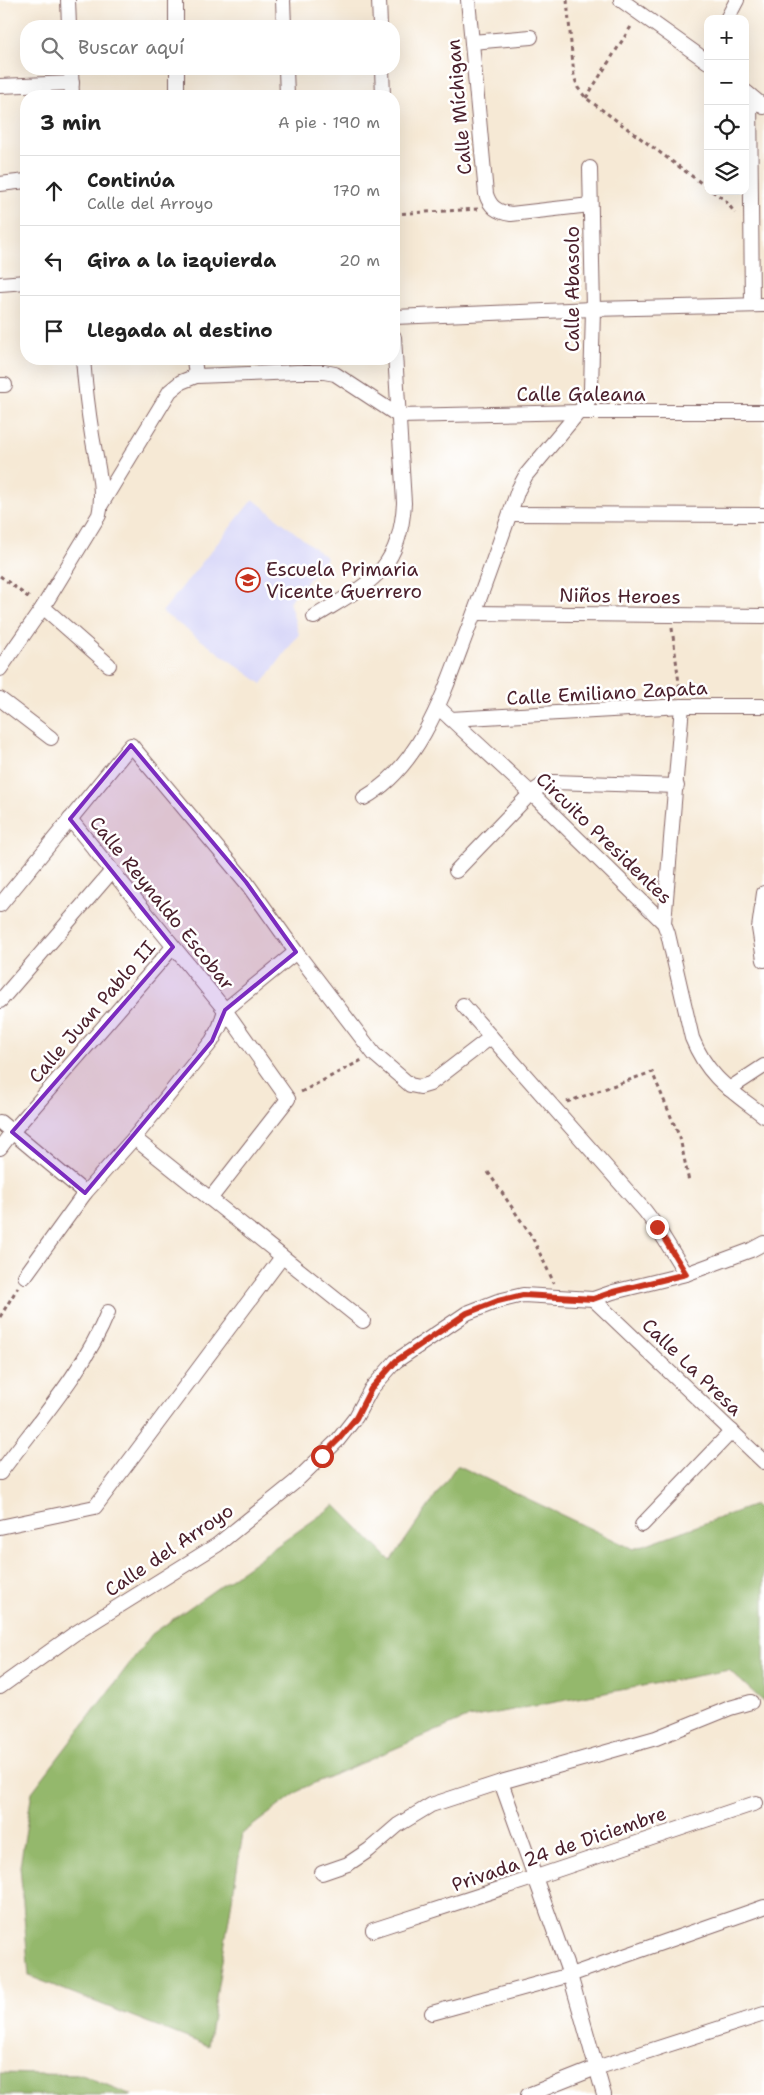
<!DOCTYPE html>
<html lang="es">
<head>
<meta charset="utf-8">
<style>
	body { margin:0; font-family:"Shantell Sans",sans-serif; background:#f6f6f6; color:#222 }
	.controls { position:absolute; right:15px; top:15px; display:grid; overflow:hidden; border-radius:10px; box-shadow:0 5px 20px #0002 }
	.controls button { width:45px; height:45px; display:grid; place-items:center; padding:0; border:0; border-bottom:1px solid #e0e0e0; background:#fff; color:#222; font:25px sans-serif }
	.stop { position:absolute; width:15px; height:15px; margin:-11px; border:4px solid #c8321e; border-radius:50%; background:#fff }
	.stop.end { background:#c8321e; border-color:#fff; box-shadow:0 1px 5px #0008 }
	.list { margin:0; padding:0; list-style:none }
	h2 { display:flex; justify-content:space-between; align-items:center; height:65px; margin:0; padding:0 20px; font-size:21px }
	h2 small { font-size:16px; font-weight:400; color:#767676 }
	.list li { display:grid; grid-template-columns:32px 1fr auto; gap:15px; align-items:center; box-sizing:border-box; height:70px; padding:0 20px; border-top:1px solid #e0e0e0 }
	.list b { display:block; font-size:19px; white-space:nowrap }
	.list p { margin:0; font-size:16px; white-space:nowrap; color:#767676 }
	.list em { font-size:16px; font-style:normal; color:#767676 }
	.icon { flex:none; width:28px; height:28px; fill:none; stroke:currentColor; stroke-width:2; stroke-linecap:round; stroke-linejoin:round }
	.map { position:relative; flex:none; width:764px; height:2095px; overflow:hidden }
	.search { position:absolute; background:#fff; box-shadow:0 5px 20px #0002; left:20px; top:20px; width:380px; height:55px; display:flex; align-items:center; gap:12px; box-sizing:border-box; padding:0 18px; border-radius:20px; color:#767676; font-size:19px }
	.panel { position:absolute; background:#fff; box-shadow:0 5px 20px #0002; left:20px; top:90px; width:380px; height:275px; border-radius:20px }
	.map>svg:first-child { display:block }
</style>
</head>
<body>
<div class="map">
<svg width="764" height="2095" viewBox="0 0 764 2095">
	<rect width="100%" height="100%" fill="#fff"/>
	<filter id="ink" filterUnits="userSpaceOnUse"><feTurbulence type="fractalNoise" baseFrequency=".02" numOctaves="2"/><feDisplacementMap in="SourceGraphic" scale="10" xChannelSelector="R" yChannelSelector="G"/><feConvolveMatrix kernelMatrix="1 2 1 2 8 2 1 2 1" color-interpolation-filters="sRGB"/></filter>
	<filter id="wash" filterUnits="userSpaceOnUse"><feTurbulence type="fractalNoise" baseFrequency=".0096" numOctaves="4" result="noise"/><feDisplacementMap in="SourceGraphic" scale="20" xChannelSelector="R" yChannelSelector="G"/><feGaussianBlur stdDeviation="1.12" result="paint"/><feColorMatrix in="noise" values="0 0 0 0 0 0 0 0 0 0 0 0 0 0 0 0 0 1.4 0 .05"/><feComposite in="paint" operator="in"/></filter>
	<g filter="url(#wash)">
		<rect width="100%" height="100%" fill="#f6e9d5"/>
		<polygon fill="#d8d7f8" points="253,499 327,558 289,602 299,634 262,684 162,612"/>
		<g fill="#94b86c" stroke="#6f6c4c">
			<polygon points="457,1465 633,1549 755,1505 764,1514 764,1702 729,1670 464,1719 303,1788 243,1833 208,2046 29,1976 20,1866 32,1792 152,1634 335,1505 391,1561"/>
			<polygon points="0,2073 82,2075 132,2095 0,2095"/>
		</g>
	</g>
	<g filter="url(#ink)">
		<g fill="none" stroke-linecap="round" stroke-linejoin="round">
			<g stroke="#866666" stroke-width="16">
				<g id="street">
					<polyline points="68,0 69,26"/>
					<polyline points="176,0 176,26"/>
					<polyline points="283,0 284,26"/>
					<polyline points="379,0 380,26"/>
					<path d="M468 0 486 194C490 207 497 212 511 214L590 205"/>
					<polyline points="621,0 708,62"/>
					<polyline points="727,19 737,0"/>
					<polyline points="472,42 531,37"/>
					<polyline points="71,69 72,96"/>
					<polyline points="177,69 177,96"/>
					<polyline points="286,69 287,96"/>
					<polyline points="382,69 383,96"/>
					<polyline points="0,86 72,83"/>
					<polyline points="746,92 764,107"/>
					<polyline points="750,96 752,305"/>
					<polyline points="0,184 26,181"/>
					<polyline points="0,284 26,282"/>
					<polyline points="394,317 593,309 764,305"/>
					<polyline points="194,359 196,376"/>
					<polyline points="0,385 5,385"/>
					<polyline points="399,416 580,412 764,412"/>
					<polyline points="102,503 170,391 181,382 196,376 297,372 324,372 335,374 399,416"/>
					<polyline points="510,514 764,515"/>
					<polyline points="43,607 109,665"/>
					<polyline points="475,613 764,616"/>
					<path d="M314 617C367 584 400 573 404 503L394 337"/>
					<path d="M0 669 43 607 99 515C105 489 96 461 92 435 88 410 85 384 83 359"/>
					<polyline points="0,699 51,738"/>
					<path d="M438 707 531 793 664 923 668 934 692 1038C708 1078 732 1091 764 1116"/>
					<polyline points="451,719 682,706 764,706"/>
					<path d="M364 798C420 767 444 693 465 637 484 588 501 539 518 490L526 475 588 401 591 390 593 309 590 168"/>
					<polyline points="70,819 225,1010 288,1099 210,1199"/>
					<polyline points="456,871 531,793 544,784 553,782 677,786"/>
					<polyline points="764,893 759,928 764,960"/>
					<polyline points="0,905 131,745 246,882 296,952 374,1054 410,1085 420,1087 430,1084 491,1037"/>
					<polyline points="664,923 682,706"/>
					<polyline points="0,1001 112,871"/>
					<polyline points="463,1005 645,1211 657,1227 686,1274"/>
					<polyline points="729,1089 764,1066"/>
					<polyline points="0,1122 85,1193"/>
					<polyline points="134,1138 363,1321"/>
					<polyline points="0,1148 12,1132 173,947"/>
					<polyline points="25,1276 85,1193 134,1138 212,1041 220,1026 225,1010 296,952"/>
					<polyline points="593,1299 764,1462"/>
					<path d="M0 1473C37 1423 85 1370 108 1312"/>
					<polyline points="642,1525 732,1431"/>
					<polyline points="0,1527 95,1507 282,1257"/>
					<polyline points="0,1687 74,1634 217,1545 295,1482 338,1440 356,1417 371,1389 396,1361 467,1313 498,1301 523,1295 593,1299 613,1292 686,1274 751,1250 764,1243"/>
					<polyline points="501,1782 570,1975 604,2095"/>
					<polyline points="322,1873 348,1864 369,1850 398,1825 431,1805 501,1782 656,1738 730,1708 751,1702"/>
					<polyline points="373,1930 536,1877 756,1803"/>
					<polyline points="432,2013 570,1975 764,1907"/>
					<polyline points="528,2095 596,2068 764,2014"/>
				</g>
			</g>
			<g stroke="#866666" stroke-width="3" stroke-dasharray="4 4" stroke-linecap="butt">
				<polyline points="567,0 574,76 578,88 586,98 708,188"/>
				<polyline points="586,98 632,25"/>
				<polyline points="712,191 725,200 735,213"/>
				<polyline points="394,214 478,209"/>
				<polyline points="0,576 32,600"/>
				<polyline points="672,628 680,691"/>
				<polyline points="301,1092 362,1060"/>
				<polyline points="567,1102 652,1072 680,1138 689,1182"/>
				<polyline points="488,1172 532,1237 554,1283"/>
				<polyline points="0,1317 18,1287"/>
			</g>
			<use href="#street" stroke="#fff" stroke-width="14"/>
		</g>
	</g>
	<g fill="none" stroke-linecap="round" stroke-linejoin="round" filter="url(#ink)">
		<polyline stroke="#c8321e" stroke-width="6" points="322,1456 338,1440 356,1418 371,1389 396,1361 467,1313 498,1301 523,1295 593,1299 613,1292 686,1274 657,1227"/>
	</g>
	<path fill="#7b2cbf" fill-opacity="0.2" stroke="#7b2cbf" stroke-width="4" stroke-linejoin="round" d="M131 745 246 882 296 952 225 1010 212 1041 85 1193 12 1132 173 947 70 819Z"/>
	<defs>
		<g id="school-ring" transform="scale(1.25)"><circle r="9.5" fill="#fff" stroke="#c8321e" stroke-width="1.5"/><path d="M0-5L7-2L0 1L-7-2ZM-4 1L0 2.5L4 1V4Q0 6-4 4Z" fill="#c8321e"/></g>
	</defs>
	<g fill-rule="evenodd">
		<use href="#school-ring" x="248" y="580"/>
	</g>
	<g text-anchor="middle" dominant-baseline="central" stroke-width="5" stroke-linejoin="round" paint-order="stroke">
		<g font-size="19" fill="#4a1f2b" stroke="#fff">
			<text transform="translate(459 107) rotate(-95)">Calle Míchigan</text>
			<text transform="translate(572 289) rotate(-90)">Calle Abasolo</text>
			<text x="581" y="394">Calle Galeana</text>
			<text transform="translate(620 596) rotate(1)">Niños Heroes</text>
			<text transform="translate(607 693) rotate(-3)">Calle Emiliano Zapata</text>
			<text transform="translate(604 838) rotate(44)">Circuito Presidentes</text>
			<text transform="translate(162 903) rotate(51)">Calle Reynaldo Escobar</text>
			<text transform="translate(92 1012) rotate(-49)">Calle Juan Pablo II</text>
			<text transform="translate(692 1367) rotate(44)">Calle La Presa</text>
			<text transform="translate(169 1550) rotate(-34)">Calle del Arroyo</text>
			<text transform="translate(559 1849) rotate(-19)">Privada 24 de Diciembre</text>
		</g>
		<g font-size="19" fill="#4a1f2b" stroke="#fff" text-anchor="start">
			<text x="266" y="569">Escuela Primaria<tspan x="266" dy="22">Vicente Guerrero</tspan></text>
		</g>
	</g>
</svg>
<div class="controls">
<button>+</button>
<button>−</button>
<button><svg class="icon" aria-label="locate" viewBox="0 0 24 24"><circle cx="12" cy="12" r="6"/><path d="M12 2v4M12 18v4M2 12h4M18 12h4"/></svg></button>
<button><svg class="icon" aria-label="layers" viewBox="0 0 24 24"><path d="M12 4l9 5-9 5-9-5zM3 14l9 5 9-5"/></svg></button>
</div>
<div class="stop" style="left:322px;top:1456px"></div>
<div class="stop end" style="left:657px;top:1227px"></div>
<div class="search"><svg class="icon" aria-label="search" viewBox="0 0 24 24"><circle cx="10" cy="10" r="6"/><path d="M15 15l6 6"/></svg>Buscar aquí</div>
<section class="panel">
<h2>3 min<small>A pie · 190 m</small></h2>
<ul class="list">
<li><svg class="icon" aria-label="ahead" viewBox="0 0 24 24"><path d="M12 20V5M6 11l6-6 6 6"/></svg><div><b>Continúa</b><p>Calle del Arroyo</p></div><em>170 m</em></li>
<li><svg class="icon" aria-label="left" viewBox="0 0 24 24"><path d="M17 20v-9H6M10 6l-5 5 5 5"/></svg><div><b>Gira a la izquierda</b></div><em>20 m</em></li>
<li><svg class="icon" aria-label="arrive" viewBox="0 0 24 24"><path d="M6 21V4h12l-3 4 3 4H6"/></svg><div><b>Llegada al destino</b></div></li>
</ul>
</section>
</div>
</body>
</html>
